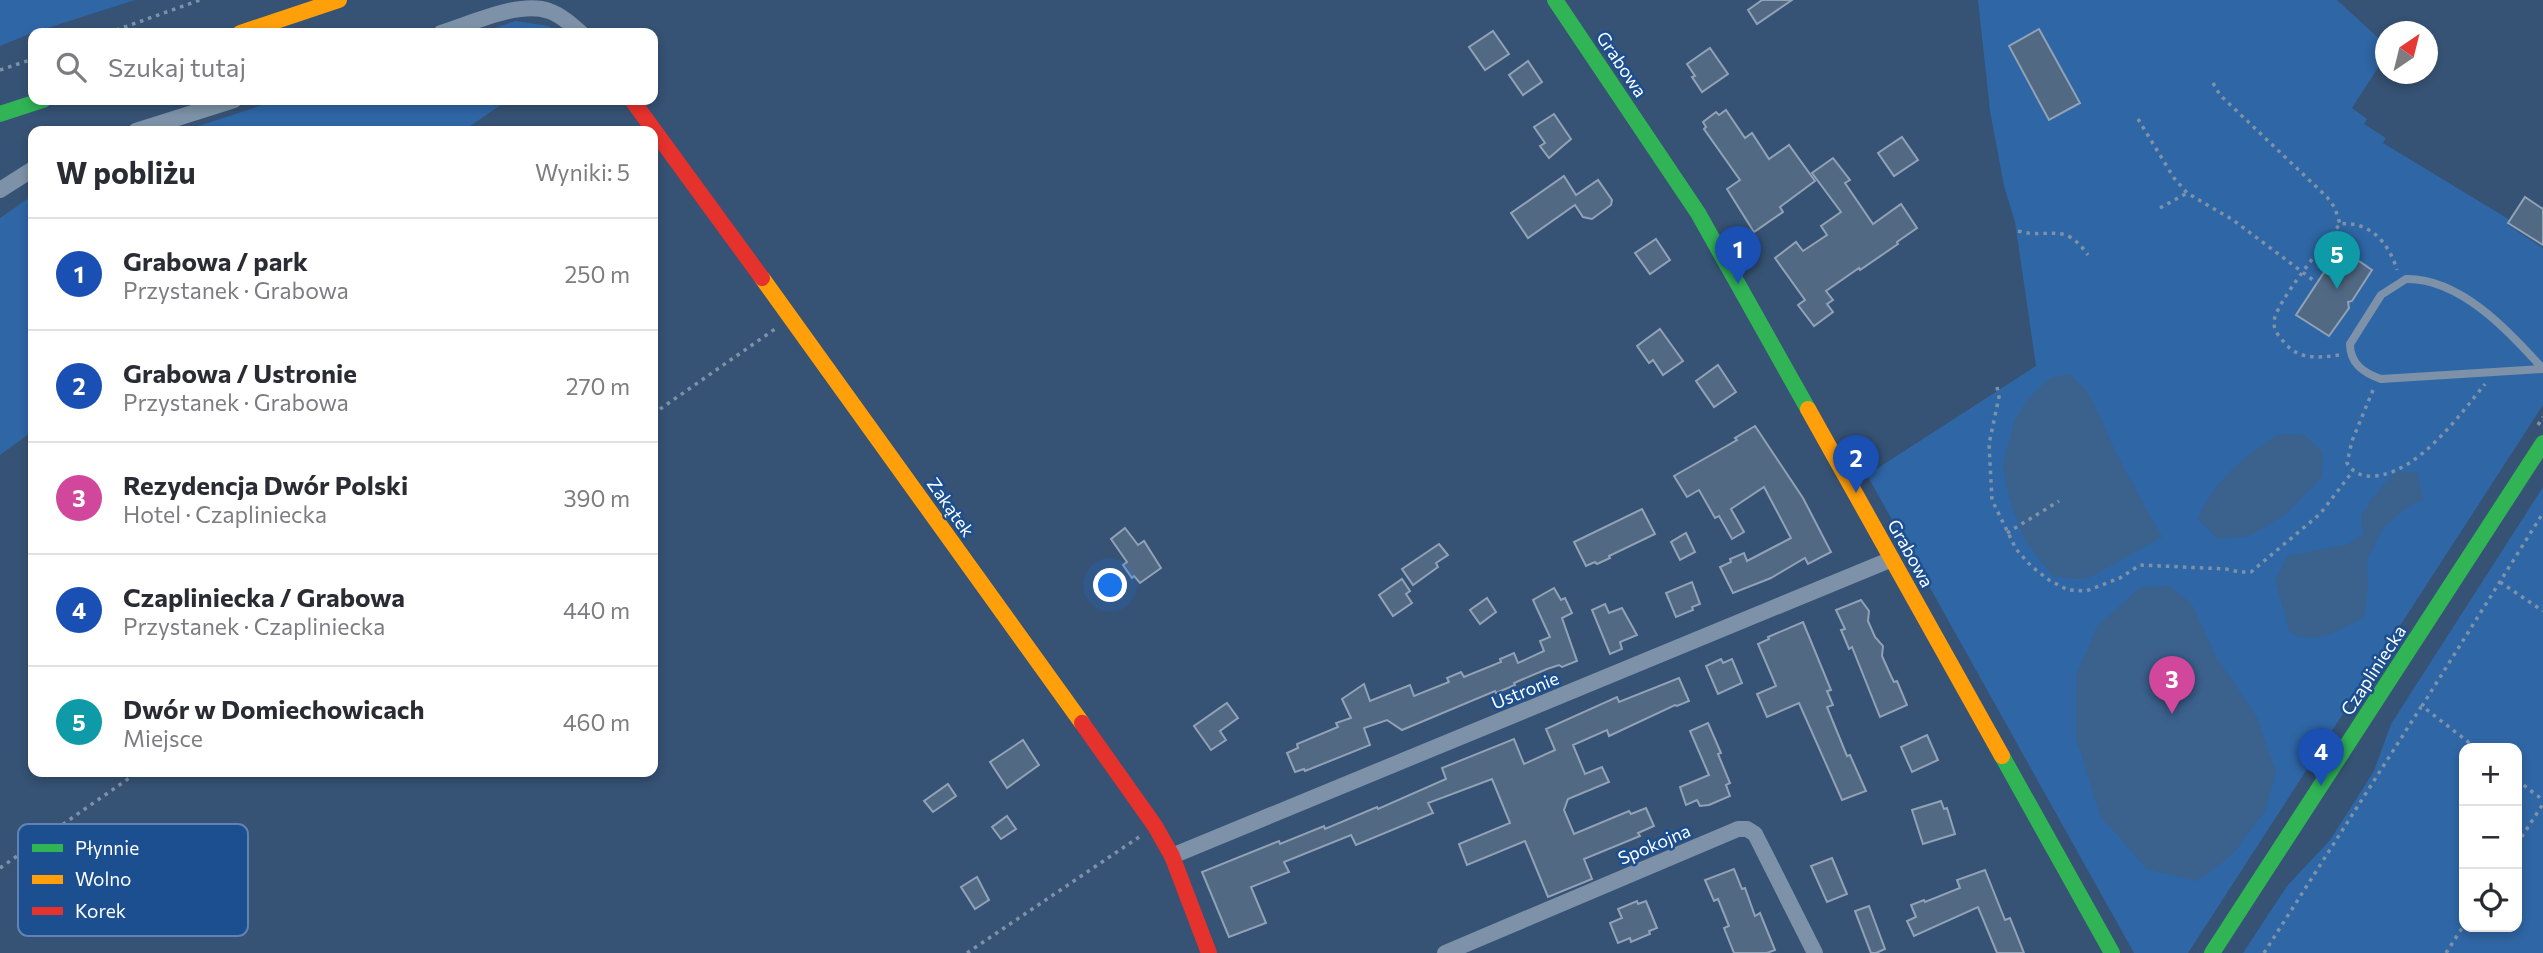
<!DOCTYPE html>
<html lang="pl">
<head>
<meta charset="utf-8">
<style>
	body { margin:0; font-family:Commissioner,sans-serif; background:#f7f7f7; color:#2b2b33 }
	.controls { position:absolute; right:21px; bottom:21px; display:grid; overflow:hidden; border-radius:14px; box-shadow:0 4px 10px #0003 }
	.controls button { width:63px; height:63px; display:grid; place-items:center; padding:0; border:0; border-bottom:2px solid #e1e1e2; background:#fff; color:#2b2b33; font:35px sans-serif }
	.compass { position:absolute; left:2375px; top:21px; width:63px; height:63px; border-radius:50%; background:#fff; box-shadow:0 4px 10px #0003; rotate:35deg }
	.you { position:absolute; left:1111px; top:586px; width:24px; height:24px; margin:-18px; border:5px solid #fff; border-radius:50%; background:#1a73e8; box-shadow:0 0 0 10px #1a73e833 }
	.badge { display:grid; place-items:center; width:46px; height:46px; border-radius:50%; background:#6b6f79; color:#fff; font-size:23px; font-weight:700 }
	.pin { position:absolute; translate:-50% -58px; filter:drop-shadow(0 2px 4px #0008) }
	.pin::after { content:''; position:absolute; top:37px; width:24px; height:21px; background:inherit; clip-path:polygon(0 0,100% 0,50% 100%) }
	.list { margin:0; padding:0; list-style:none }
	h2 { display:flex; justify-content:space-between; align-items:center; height:91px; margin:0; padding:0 28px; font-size:30px }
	h2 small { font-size:23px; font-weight:400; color:#7c7c81 }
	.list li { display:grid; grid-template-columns:46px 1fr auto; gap:21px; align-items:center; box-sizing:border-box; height:112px; padding:0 28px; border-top:2px solid #e1e1e2 }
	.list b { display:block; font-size:26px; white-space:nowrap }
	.list p { margin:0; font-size:23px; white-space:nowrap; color:#7c7c81 }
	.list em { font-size:23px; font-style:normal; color:#7c7c81 }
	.icon { flex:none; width:38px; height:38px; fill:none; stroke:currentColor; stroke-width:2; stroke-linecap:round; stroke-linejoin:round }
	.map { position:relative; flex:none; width:2543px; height:953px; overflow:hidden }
	.search { position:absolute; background:#fff; box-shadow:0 4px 10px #0003; left:28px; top:28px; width:630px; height:77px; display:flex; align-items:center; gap:18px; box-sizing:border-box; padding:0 24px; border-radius:14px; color:#7c7c81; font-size:26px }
	.panel { position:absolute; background:#fff; box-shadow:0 4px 10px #0003; left:28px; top:126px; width:630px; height:651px; border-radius:14px }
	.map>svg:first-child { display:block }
</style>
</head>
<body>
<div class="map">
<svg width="2543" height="953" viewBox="0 0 2543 953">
	<rect width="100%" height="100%" fill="#365274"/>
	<g fill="#2f66a5" fill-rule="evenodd">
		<polygon points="0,0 135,0 32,33 0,46"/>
		<polygon points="1978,0 2337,0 2385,44 2385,57 2352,108 2367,119 2364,124 2386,138 2383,143 2510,220 2508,225 2543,248 2543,405 2188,953 2134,953 1867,475 2036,366 2015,222 2004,186 1990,111"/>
		<polygon points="516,21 549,26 558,33 479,33"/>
		<polygon points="278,100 508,100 463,131 183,131"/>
		<polygon points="33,195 33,431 0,455 0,218"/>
		<path d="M2543 487V953H2243L2287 886 2330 840 2374 771 2391 724ZM2517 748V927H2464V748Z"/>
	</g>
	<g fill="#3b618d">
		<polygon points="2070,374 2088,392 2119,459 2162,537 2088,578 2073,579 2053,576 2025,541 2009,498 2003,466 2014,422 2027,400 2050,378"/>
		<path d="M2278 434 2304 435 2323 452 2322 477 2286 514 2249 536 2218 539 2198 519C2217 477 2241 460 2278 434Z"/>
		<path d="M2395 472H2417L2423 499 2403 510 2383 528 2367 559 2368 588 2364 617C2341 629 2315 646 2290 633L2275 580 2288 556 2348 544 2363 535 2361 515 2371 500Z"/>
		<polygon points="2169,586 2191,603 2217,658 2256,716 2276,772 2265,811 2232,855 2197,881 2147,869 2101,817 2076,739 2076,675 2098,625 2141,587"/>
	</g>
	<g fill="#526984" stroke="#92a2b6" stroke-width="2">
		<polygon points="1762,0 1792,0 1757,24 1748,10"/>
		<polygon points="2039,29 2080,103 2049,120 2009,46"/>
		<polygon points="1493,31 1509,54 1485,70 1469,47"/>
		<polygon points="1710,48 1728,74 1702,92 1692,77 1695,76 1687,64"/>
		<polygon points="1528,61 1542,82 1523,95 1509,75"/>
		<polygon points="1726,110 1745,138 1752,133 1769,159 1789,145 1815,181 1780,207 1783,212 1754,232 1727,189 1740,180 1704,129 1706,127 1703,122 1716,112 1719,115"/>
		<polygon points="1554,114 1571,139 1549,158 1540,146 1545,143 1534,127"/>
		<polygon points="1902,137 1918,160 1894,176 1878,153"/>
		<polygon points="1833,158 1850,180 1845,183 1873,224 1901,204 1917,228 1897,242 1898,244 1860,270 1859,268 1826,291 1833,300 1827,304 1833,312 1814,326 1798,305 1805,300 1775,258 1796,242 1803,251 1827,235 1821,226 1841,212 1812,173"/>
		<polygon points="1564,176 1576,195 1598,180 1612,200 1611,205 1592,219 1583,217 1575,205 1528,238 1511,213"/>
		<polygon points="2525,197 2543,209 2543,245 2508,223"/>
		<polygon points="1656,239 1670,260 1650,274 1635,253"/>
		<polygon points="2340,248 2372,270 2352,301 2348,302 2349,308 2329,336 2296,315"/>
		<polygon points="1660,329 1683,361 1663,375 1653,360 1649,363 1637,346"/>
		<polygon points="1718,365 1736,392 1714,407 1696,381"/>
		<polygon points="1755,426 1803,498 1831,552 1808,564 1805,558 1771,578 1733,593 1720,567 1731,562 1730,559 1744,553 1747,561 1791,538 1764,487 1731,509 1744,532 1732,539 1719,516 1715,518 1699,490 1687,497 1674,476 1737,440 1735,438"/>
		<polygon points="1642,509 1655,534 1609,556 1610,558 1597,564 1595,562 1586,566 1574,542"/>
		<polygon points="1125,528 1138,545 1144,541 1161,568 1140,583 1134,576 1132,578 1123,565 1127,562 1111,539"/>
		<polygon points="1686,533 1695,552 1680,560 1671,542"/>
		<polygon points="1439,544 1448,555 1436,563 1438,567 1413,585 1402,569"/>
		<polygon points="1402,579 1410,591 1406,594 1412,603 1393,616 1379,595"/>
		<polygon points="1692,582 1700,604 1692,607 1693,610 1676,617 1666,593"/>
		<polygon points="1554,588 1561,600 1565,598 1572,613 1562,618 1577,661 1562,667 1559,665 1547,669 1514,683 1515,685 1496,693 1495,691 1402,730 1387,720 1364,728 1370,745 1305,771 1304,769 1295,772 1287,753 1298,748 1297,744 1338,727 1336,723 1351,718 1342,699 1364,684 1370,701 1410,685 1414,696 1449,682 1447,678 1461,672 1464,677 1501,662 1500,659 1514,653 1518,663 1544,651 1540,641 1550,637 1533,600"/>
		<polygon points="1487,598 1496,612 1480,624 1470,610"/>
		<polygon points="1861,600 1869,611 1868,621 1875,637 1883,646 1882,656 1891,676 1894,682 1897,681 1907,705 1880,717 1852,647 1849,649 1841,630 1845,629 1836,610"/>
		<polygon points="1605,604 1609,613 1622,608 1637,635 1620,642 1622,649 1610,654 1592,610"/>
		<polygon points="1803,622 1831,690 1827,691 1833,705 1827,707 1847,756 1850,755 1866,791 1842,800 1799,703 1767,717 1757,694 1776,686 1758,644 1769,639 1768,637"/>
		<polygon points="1721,659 1723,663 1732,659 1742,683 1718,694 1706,666"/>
		<polygon points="1679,678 1689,701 1677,706 1675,705 1609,736 1607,730 1573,745 1585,774 1602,767 1609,782 1568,799 1564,810 1574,834 1629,811 1631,814 1646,808 1654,826 1638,833 1640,836 1584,859 1592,879 1548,897 1525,841 1467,865 1459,844 1510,823 1492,779 1428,803 1433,813 1356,845 1351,835 1284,862 1289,872 1251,887 1266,923 1229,937 1202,872 1279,841 1280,844 1324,826 1325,829 1377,807 1378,809 1446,779 1442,768 1514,739 1524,764 1555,750 1546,729 1617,697 1619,702"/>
		<polygon points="1227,703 1238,718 1220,731 1226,740 1211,750 1194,726"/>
		<polygon points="1708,723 1721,753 1718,754 1730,783 1726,785 1730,796 1709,805 1700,806 1697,800 1686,805 1680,787 1709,775 1690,731"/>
		<polygon points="1927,735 1938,760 1912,772 1901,747"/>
		<polygon points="1023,740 1039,765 1007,788 990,762"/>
		<polygon points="948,784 956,796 933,812 924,801"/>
		<polygon points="1941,801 1944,809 1947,808 1955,834 1923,844 1912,810"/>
		<polygon points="1007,816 1016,829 1001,839 992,827"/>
		<polygon points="1832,858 1847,894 1827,902 1811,866"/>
		<polygon points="1734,869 1742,889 1745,888 1755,916 1760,913 1775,950 1767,953 1734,953 1724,928 1729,926 1718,899 1714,901 1705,880"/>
		<polygon points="1985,870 2005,920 2010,918 2024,953 1997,953 1978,907 1914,936 1907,921 1916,917 1911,905 1924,900 1925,902 1960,888 1957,880"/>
		<polygon points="977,877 989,900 975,909 961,887"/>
		<polygon points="1637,901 1638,904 1646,901 1657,928 1649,931 1650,934 1631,942 1630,938 1618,943 1610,923 1622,918 1618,909"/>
		<polygon points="1869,906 1885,949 1876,953 1871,953 1855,911"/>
	</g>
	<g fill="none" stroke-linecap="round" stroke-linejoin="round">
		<g stroke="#7d92a8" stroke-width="3.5" stroke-dasharray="3.5 5" stroke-linecap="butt">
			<polyline points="108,33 200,0"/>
			<polyline points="0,70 33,59"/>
			<polyline points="2213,83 2220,95 2327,197 2335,208 2340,224"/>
			<polyline points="2138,119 2174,178 2187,193 2233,220 2317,283"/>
			<polyline points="2160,208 2187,193"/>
			<path d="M2018 231C2051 240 2063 220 2088 255"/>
			<path d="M2339 355C2318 358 2298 360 2284 342 2279 337 2274 330 2274 323 2273 305 2327 241 2340 224 2370 221 2389 243 2397 270"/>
			<polyline points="1997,387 1999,397 1989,444 1992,500 2016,549 2031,566 2049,580 2068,590 2086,591 2120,578 2140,565 2226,569 2239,572 2251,572 2320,514 2353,471"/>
			<path d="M2373 390 2352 441 2347 463C2353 473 2363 477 2374 476 2418 473 2459 416 2485 384"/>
			<polyline points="653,414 775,329"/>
			<polyline points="2538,425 2543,417"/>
			<polyline points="2007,533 2059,501"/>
			<polyline points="2500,582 2543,611"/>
			<polyline points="2476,748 2422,706 2543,513"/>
			<polyline points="2517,780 2543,800"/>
			<polyline points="2517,844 2543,804"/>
			<polyline points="0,868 138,772"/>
			<polyline points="967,953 1139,837"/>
			<polyline points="2264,953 2421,707"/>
			<polyline points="2446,953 2464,925"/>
		</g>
		<path stroke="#7d92a8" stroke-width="8" d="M2406 279C2460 278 2509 331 2543 369L2381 379C2364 373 2350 364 2350 344L2381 295Z"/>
		<g stroke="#7d92a8" stroke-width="16">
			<path d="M441 33C470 24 520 0 549 11 561 15 572 25 581 33"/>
			<polyline points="136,131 234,100"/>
			<polyline points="0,190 33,169"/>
			<polyline points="1172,856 1892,559"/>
			<polyline points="1445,953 1738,829 1747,829 1755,834 1815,953"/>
		</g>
		<g stroke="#30b455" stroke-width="16">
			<polyline points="1555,0 1698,213 1808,409"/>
			<polyline points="0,114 43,100"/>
			<polyline points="2002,756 2112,953"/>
			<polyline points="2212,953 2543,443"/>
		</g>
		<g stroke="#ff9f0a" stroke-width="16">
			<polyline points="240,33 339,0"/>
			<polyline points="762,278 1082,723"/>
			<polyline points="1808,409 2002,756"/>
		</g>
		<g stroke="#e5322d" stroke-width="16">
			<polyline points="632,100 762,278"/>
			<polyline points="1082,723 1155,826 1172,856 1209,953"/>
		</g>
	</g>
	<g text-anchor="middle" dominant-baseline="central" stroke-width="5" stroke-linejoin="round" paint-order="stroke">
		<g font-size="18" fill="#fff" stroke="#1b4f8f">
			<text transform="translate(1622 64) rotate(56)">Grabowa</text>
			<text transform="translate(951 507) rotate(55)">Zakątek</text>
			<text transform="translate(1911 553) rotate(61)">Grabowa</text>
			<text transform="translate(2373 670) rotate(-57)">Czapliniecka</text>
			<text transform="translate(1525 690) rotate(-22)">Ustronie</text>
			<text transform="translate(1654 844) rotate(-23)">Spokojna</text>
		</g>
	</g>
	<rect x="18" y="824" width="230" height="112" rx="10" fill="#1b4f8f" stroke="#5f84b1" stroke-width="2"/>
	<rect x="32" y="844" width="31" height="8" fill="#30b455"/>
	<rect x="32" y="875" width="31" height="9" fill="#ff9f0a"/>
	<rect x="32" y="907" width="31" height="8" fill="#e5322d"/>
	<g font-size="19" fill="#fff">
		<text x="75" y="855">Płynnie</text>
		<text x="75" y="886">Wolno</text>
		<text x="75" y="918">Korek</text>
	</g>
</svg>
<div class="controls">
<button>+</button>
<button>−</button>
<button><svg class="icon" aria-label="locate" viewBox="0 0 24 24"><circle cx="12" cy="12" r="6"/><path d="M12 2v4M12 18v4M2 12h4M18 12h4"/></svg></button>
</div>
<svg class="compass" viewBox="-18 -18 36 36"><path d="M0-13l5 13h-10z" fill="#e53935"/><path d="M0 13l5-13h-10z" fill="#7c7c81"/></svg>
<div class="you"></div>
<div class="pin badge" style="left:1738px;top:284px;background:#1a4fb4">1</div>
<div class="pin badge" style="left:1856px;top:493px;background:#1a4fb4">2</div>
<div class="pin badge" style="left:2172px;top:714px;background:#d1479c">3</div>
<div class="pin badge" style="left:2321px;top:786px;background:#1a4fb4">4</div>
<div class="pin badge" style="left:2337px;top:289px;background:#0f9aa8">5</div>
<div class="search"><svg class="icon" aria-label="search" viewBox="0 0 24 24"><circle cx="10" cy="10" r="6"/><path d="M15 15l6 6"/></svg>Szukaj tutaj</div>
<section class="panel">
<h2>W pobliżu<small>Wyniki: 5</small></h2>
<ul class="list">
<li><span class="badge" style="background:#1a4fb4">1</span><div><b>Grabowa / park</b><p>Przystanek · Grabowa</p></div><em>250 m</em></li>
<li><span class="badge" style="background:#1a4fb4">2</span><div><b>Grabowa / Ustronie</b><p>Przystanek · Grabowa</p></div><em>270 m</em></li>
<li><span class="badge" style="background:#d1479c">3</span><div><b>Rezydencja Dwór Polski</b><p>Hotel · Czapliniecka</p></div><em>390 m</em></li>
<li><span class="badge" style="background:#1a4fb4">4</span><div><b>Czapliniecka / Grabowa</b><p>Przystanek · Czapliniecka</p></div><em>440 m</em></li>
<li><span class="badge" style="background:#0f9aa8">5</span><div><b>Dwór w Domiechowicach</b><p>Miejsce</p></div><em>460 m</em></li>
</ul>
</section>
</div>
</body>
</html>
